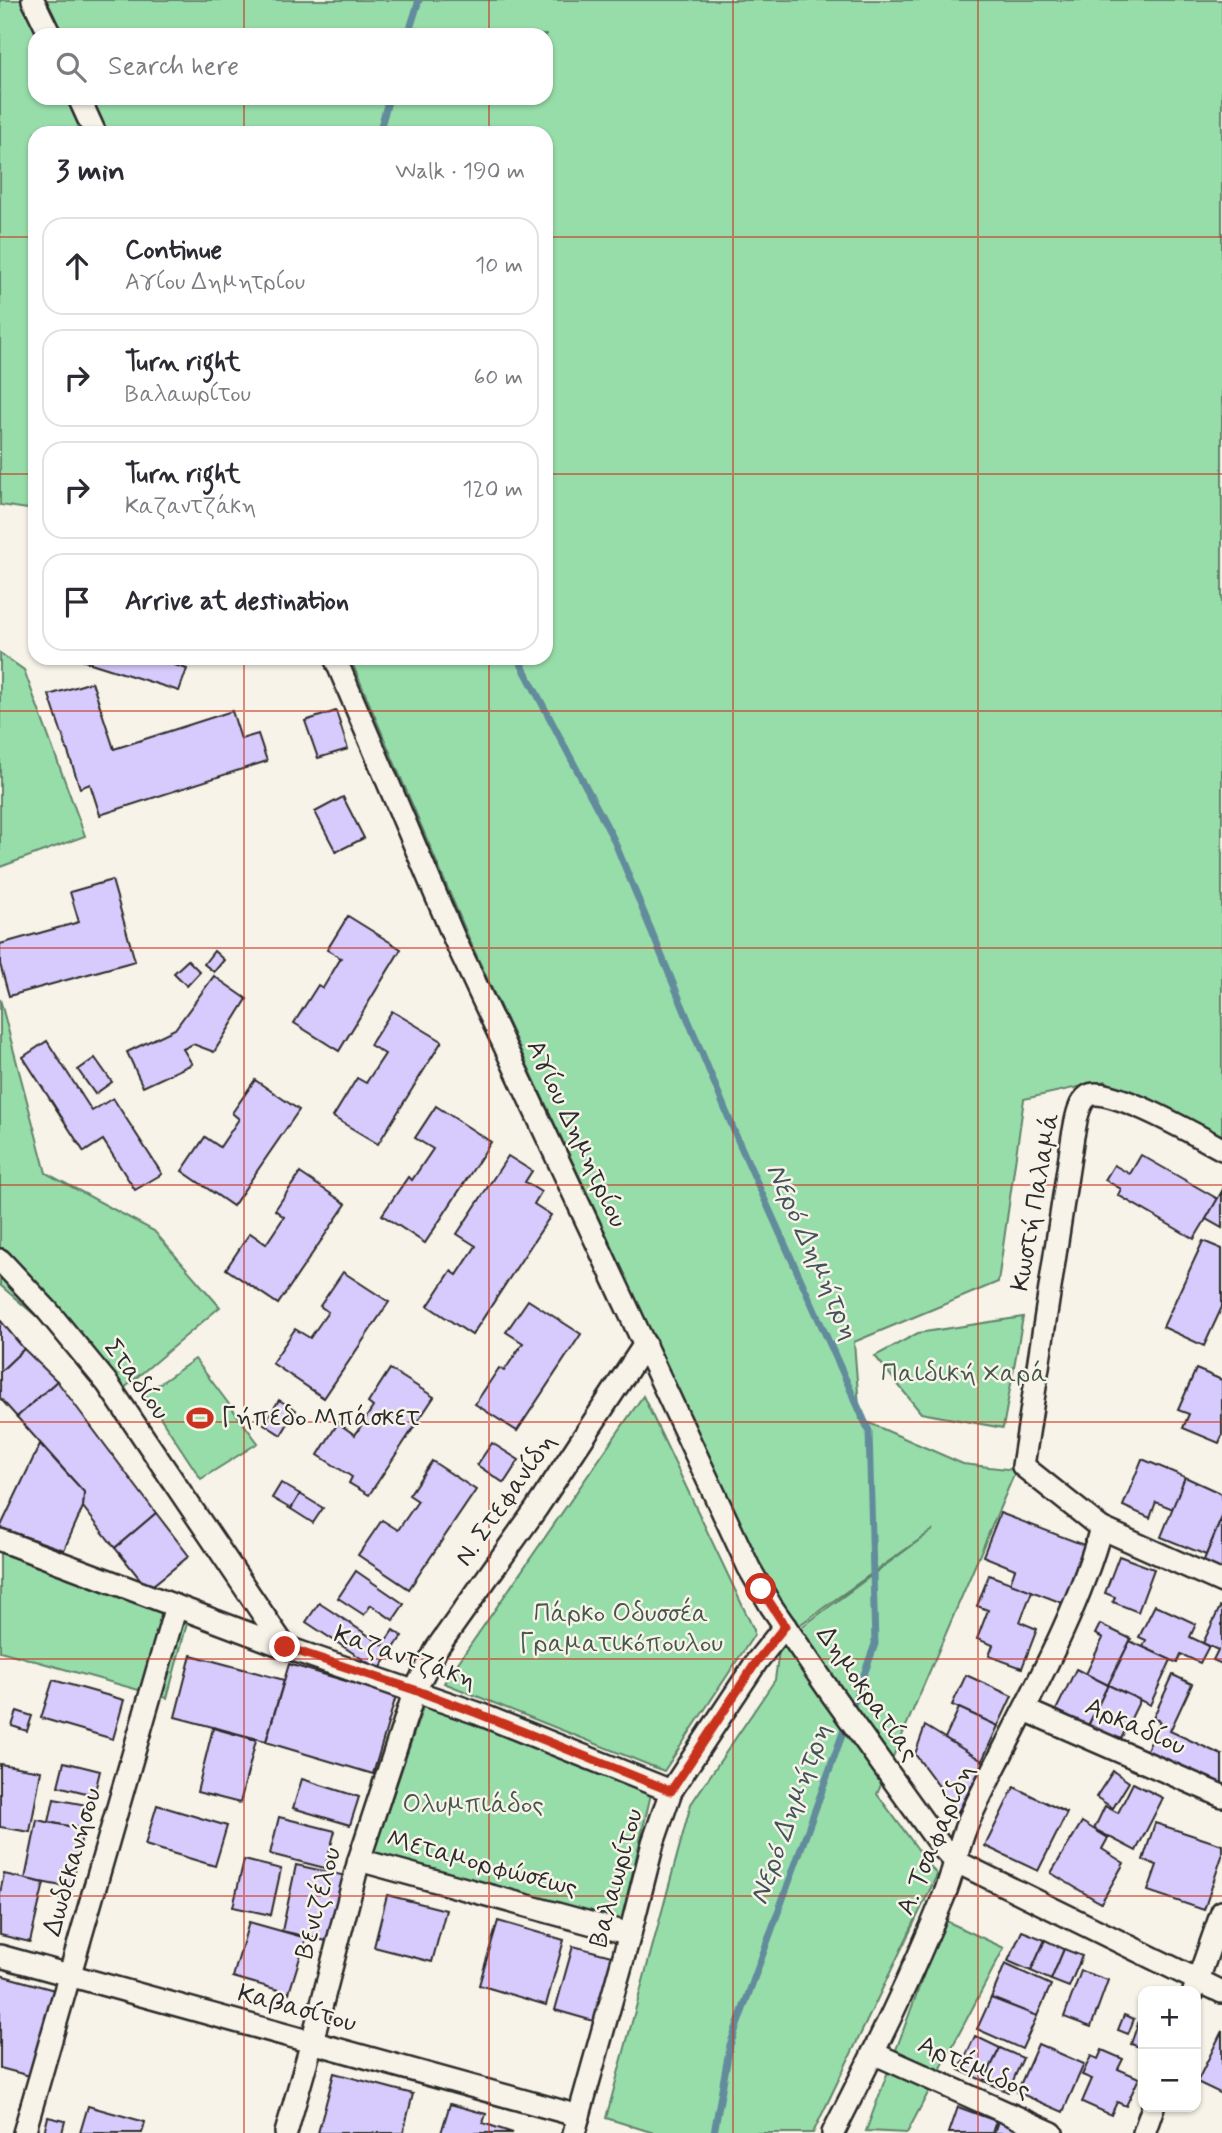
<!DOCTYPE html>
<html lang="en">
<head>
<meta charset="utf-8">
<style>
	body { margin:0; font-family:Mynerve,sans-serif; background:#f7f7f7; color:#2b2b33 }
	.controls { position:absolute; right:21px; bottom:21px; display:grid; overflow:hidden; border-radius:14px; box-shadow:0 2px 5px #0004 }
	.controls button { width:63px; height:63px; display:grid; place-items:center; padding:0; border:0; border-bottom:2px solid #e1e1e2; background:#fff; color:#2b2b33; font:35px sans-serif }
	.stop { position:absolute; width:21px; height:21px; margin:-16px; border:5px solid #c8321e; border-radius:50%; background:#fff }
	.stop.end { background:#c8321e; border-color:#fff; box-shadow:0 2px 7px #0008 }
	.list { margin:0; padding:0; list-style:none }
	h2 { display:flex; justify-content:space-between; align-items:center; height:91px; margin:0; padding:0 28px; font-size:30px }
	h2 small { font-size:23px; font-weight:400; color:#7c7c81 }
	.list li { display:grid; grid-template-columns:46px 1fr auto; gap:21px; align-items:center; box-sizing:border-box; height:98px; margin:0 14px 14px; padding:0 14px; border:2px solid #e1e1e2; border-radius:21px }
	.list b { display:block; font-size:26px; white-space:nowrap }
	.list p { margin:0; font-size:23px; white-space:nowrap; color:#7c7c81 }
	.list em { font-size:23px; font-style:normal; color:#7c7c81 }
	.icon { flex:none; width:38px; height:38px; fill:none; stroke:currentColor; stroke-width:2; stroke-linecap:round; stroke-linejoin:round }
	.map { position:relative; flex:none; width:1222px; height:2133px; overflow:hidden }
	.search { position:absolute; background:#fff; box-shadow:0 2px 5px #0004; left:28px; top:28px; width:525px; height:77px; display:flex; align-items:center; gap:18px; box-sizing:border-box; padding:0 24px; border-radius:21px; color:#7c7c81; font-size:26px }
	.panel { position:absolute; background:#fff; box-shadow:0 2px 5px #0004; left:28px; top:126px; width:525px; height:539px; border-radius:21px }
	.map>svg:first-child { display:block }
</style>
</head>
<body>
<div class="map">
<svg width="1222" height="2133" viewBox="0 0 1222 2133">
	<rect width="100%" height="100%" fill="#f7f3e8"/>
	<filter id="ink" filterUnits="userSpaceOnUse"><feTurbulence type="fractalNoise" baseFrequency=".0143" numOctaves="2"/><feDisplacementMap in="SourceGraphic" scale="14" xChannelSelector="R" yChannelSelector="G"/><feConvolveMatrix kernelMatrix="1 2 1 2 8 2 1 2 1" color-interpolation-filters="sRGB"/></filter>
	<g filter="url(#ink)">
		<g fill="#97ddaa" stroke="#61846a" stroke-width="2" fill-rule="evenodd">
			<path d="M0 0H1222V1140L1105 1081 1024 1099 998 1282 854 1342 860 1419 963 1464 1016 1470 877 1794 937 1875 813 2133H654L606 2118 691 1804 775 1680 780 1643 933 1530 798 1626 762 1571 734 1518 607 1236 473 948 350 658H546V133H35V510L0 505ZM35 35H546V98H35Z"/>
			<polygon points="0,653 24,670 85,836 0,867"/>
			<polygon points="0,999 46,1173 154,1231 220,1307 122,1390 0,1285"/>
			<polygon points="1023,1317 1003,1428 921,1413 875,1356 918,1333"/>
			<polygon points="195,1359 258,1443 201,1479 145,1394"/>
			<polygon points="643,1396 754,1630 754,1635 664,1771 444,1683"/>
			<polygon points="0,1528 192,1605 167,1698 0,1651"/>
			<polygon points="424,1704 651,1794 621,1922 372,1857"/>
			<polygon points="944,1920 1004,1948 907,2133 866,2131"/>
		</g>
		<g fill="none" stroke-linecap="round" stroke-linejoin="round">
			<g stroke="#628c9c" stroke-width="7">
				<polyline points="408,35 419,0"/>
				<polyline points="379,133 389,98"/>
				<polyline points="518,658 613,838 737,1138 869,1431 875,1644 730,2045 714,2133"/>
			</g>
		</g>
		<g fill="#d7cbfd" stroke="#2b2b2b" stroke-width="2">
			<polygon points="75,658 153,658 187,669 179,691"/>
			<polygon points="92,682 114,749 232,711 241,739 258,734 267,761 100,815 90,784 80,788 49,695"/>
			<polygon points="336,711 348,749 318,758 305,721"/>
			<polygon points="343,797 364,838 336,852 315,812"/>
			<polygon points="112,880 135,961 9,996 0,964 0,944 79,922 70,892"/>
			<polygon points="348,916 401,949 339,1051 294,1023 318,985 323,988 341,958 327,950"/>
			<polygon points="214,951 224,960 214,972 204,964"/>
			<polygon points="188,960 200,972 187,986 174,973"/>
			<polygon points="214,976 247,999 214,1052 193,1044 183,1049 192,1064 143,1087 127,1052 175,1029"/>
			<polygon points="392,1011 442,1041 378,1144 333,1117 357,1078 366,1083 385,1054 370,1045"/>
			<polygon points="47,1041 92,1111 113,1098 162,1174 135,1190 103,1140 84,1152 23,1057"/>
			<polygon points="95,1058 112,1082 95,1094 78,1070"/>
			<polygon points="255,1080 299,1110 233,1206 182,1171 205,1137 220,1147 239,1119 232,1113"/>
			<polygon points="436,1106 491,1142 425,1243 382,1215 408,1177 412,1180 433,1149 415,1138"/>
			<polygon points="1141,1155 1218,1199 1194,1239 1118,1195 1121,1189 1105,1180 1114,1165 1130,1174"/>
			<polygon points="508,1156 532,1171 525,1182 541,1192 534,1204 551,1215 472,1335 428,1306 451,1271 457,1275 476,1246 457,1234"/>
			<polygon points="300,1173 346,1204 278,1304 226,1269 250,1233 266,1244 284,1217 275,1210"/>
			<polygon points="1222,1191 1222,1228 1206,1219"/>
			<polygon points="1203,1241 1222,1249 1222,1307 1204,1346 1163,1327"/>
			<polygon points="343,1272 389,1302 324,1398 272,1363 295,1329 310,1338 328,1312 320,1306"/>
			<polygon points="528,1300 581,1334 517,1431 475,1404 499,1368 504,1371 523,1343 506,1332"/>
			<polygon points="0,1320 24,1349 0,1372"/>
			<polygon points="24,1349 57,1381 17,1417 0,1398 0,1372"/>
			<polygon points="390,1369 434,1397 369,1495 349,1483 352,1477 318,1455 338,1423 355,1435 373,1407 368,1403"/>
			<polygon points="1196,1369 1222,1380 1222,1436 1219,1443 1183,1428 1189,1414 1178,1410"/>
			<polygon points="57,1381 156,1513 115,1548 83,1507 84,1492 17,1417"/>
			<polygon points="279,1400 296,1410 281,1435 264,1424"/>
			<polygon points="492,1443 519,1460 504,1483 477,1465"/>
			<polygon points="40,1444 84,1492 83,1507 64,1550 0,1528"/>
			<polygon points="1142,1459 1185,1477 1173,1509 1156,1502 1150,1518 1123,1506"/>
			<polygon points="432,1461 476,1490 409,1589 358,1555 382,1520 398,1530 418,1501 409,1495"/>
			<polygon points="1185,1477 1222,1494 1222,1517 1206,1555 1161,1537"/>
			<polygon points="281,1483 300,1494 291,1509 272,1498"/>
			<polygon points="300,1494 323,1508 313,1523 291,1509"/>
			<polygon points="156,1513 189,1556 148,1589 115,1548"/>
			<polygon points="1000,1513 1092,1548 1070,1606 1010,1583 1015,1569 983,1556"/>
			<polygon points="1220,1522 1222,1522 1222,1576 1201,1567"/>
			<polygon points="1119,1556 1154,1569 1138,1612 1113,1602 1115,1597 1105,1593"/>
			<polygon points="356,1571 404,1604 393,1620 371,1605 364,1615 338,1598"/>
			<polygon points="989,1575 1032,1591 1020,1622 1037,1629 1022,1668 989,1656 993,1645 977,1639 988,1610 977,1606"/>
			<polygon points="319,1603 383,1645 393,1630 402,1636 379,1670 306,1622"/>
			<polygon points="1155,1605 1196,1624 1190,1637 1209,1646 1200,1663 1181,1654 1177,1663 1143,1647 1146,1640 1139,1637"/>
			<polygon points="1220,1607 1222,1608 1222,1664 1213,1660 1218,1650 1203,1643"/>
			<polygon points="1100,1624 1131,1639 1108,1685 1086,1674 1103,1638 1095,1634"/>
			<polygon points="1130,1641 1171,1660 1150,1705 1108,1685"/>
			<polygon points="191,1655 284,1680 266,1741 175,1717"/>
			<polygon points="289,1664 396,1696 373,1774 266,1742"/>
			<polygon points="1076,1669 1108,1685 1088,1726 1056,1710"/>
			<polygon points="966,1675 1012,1696 998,1726 952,1705"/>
			<polygon points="1173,1675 1192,1684 1170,1731 1222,1755 1222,1789 1145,1754 1160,1721 1153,1718"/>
			<polygon points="53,1680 124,1700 113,1739 41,1718"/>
			<polygon points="1108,1685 1140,1700 1120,1741 1088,1726"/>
			<polygon points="959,1708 998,1726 982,1761 945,1738"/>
			<polygon points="17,1711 32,1716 27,1731 12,1726"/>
			<polygon points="925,1726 984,1762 958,1812 915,1754"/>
			<polygon points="213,1728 256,1740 240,1803 197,1792"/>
			<polygon points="64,1762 100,1771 94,1795 58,1786"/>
			<polygon points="0,1764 41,1771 30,1832 0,1827"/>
			<polygon points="1113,1771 1129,1782 1113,1808 1096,1797"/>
			<polygon points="302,1779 359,1797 350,1825 293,1808"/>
			<polygon points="1133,1783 1163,1798 1136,1851 1094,1829 1105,1806 1118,1813"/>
			<polygon points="1014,1787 1067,1813 1038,1871 985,1846"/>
			<polygon points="54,1799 92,1806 87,1830 49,1822"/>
			<polygon points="157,1805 227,1826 215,1866 145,1845"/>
			<polygon points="279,1817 335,1831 325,1868 270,1854"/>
			<polygon points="37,1820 83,1829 72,1888 25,1879"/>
			<polygon points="1082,1822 1108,1838 1102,1849 1124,1863 1101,1903 1051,1873"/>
			<polygon points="1155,1823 1222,1845 1222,1856 1204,1910 1148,1891 1157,1865 1143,1860"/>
			<polygon points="244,1860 281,1869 271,1915 233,1907"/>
			<polygon points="296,1865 346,1876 331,1942 282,1931"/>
			<polygon points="4,1874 44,1883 30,1942 0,1935 0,1893"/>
			<polygon points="387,1895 446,1910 432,1962 374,1947"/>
			<polygon points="498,1921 564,1940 546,2005 479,1985"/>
			<polygon points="249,1922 306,1938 289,1993 233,1977"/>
			<polygon points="1022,1931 1045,1940 1031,1971 1008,1961"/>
			<polygon points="1045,1940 1064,1949 1051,1980 1031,1971"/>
			<polygon points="573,1946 615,1957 597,2022 555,2010"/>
			<polygon points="1064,1949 1082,1956 1069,1987 1051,1980"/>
			<polygon points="1005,1964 1051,1985 1037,2016 991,1998"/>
			<polygon points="1081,1971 1108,1980 1091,2027 1064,2017"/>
			<polygon points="0,1975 58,1991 34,2077 0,2068"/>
			<polygon points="991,1998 1037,2016 1022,2049 977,2029"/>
			<polygon points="1143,2009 1143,2048 1131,2044"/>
			<polygon points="1124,2015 1134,2019 1128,2034 1118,2030"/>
			<polygon points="1222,2031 1222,2094 1197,2082"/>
			<polygon points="975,2036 1000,2048 984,2081 959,2070"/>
			<polygon points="1038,2044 1084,2064 1063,2112 1017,2092"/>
			<polygon points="1000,2048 1023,2058 1008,2092 984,2081"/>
			<polygon points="1102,2050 1123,2059 1118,2069 1139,2078 1126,2106 1117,2102 1111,2115 1082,2102 1092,2079 1082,2075 1091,2056 1098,2059"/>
			<polygon points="334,2073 413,2094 403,2133 318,2133"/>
			<polygon points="450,2104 486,2114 483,2123 513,2133 441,2133"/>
			<polygon points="88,2106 145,2122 142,2133 80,2133"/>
			<polygon points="958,2107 996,2121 992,2133 949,2133"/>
			<polygon points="48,2117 65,2121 62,2133 44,2133"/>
			<polygon points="999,2118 1022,2127 1020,2133 994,2133"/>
		</g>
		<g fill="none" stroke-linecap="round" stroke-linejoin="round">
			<g stroke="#2b2b2b" stroke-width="26">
				<g id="minor">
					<polyline points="33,0 50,35"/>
					<polyline points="79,98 95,133"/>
					<polyline points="335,658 455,940 749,1568 771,1606 831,1693 940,1845 955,1861 1222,1992"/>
					<path d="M1222 1149C1201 1138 1106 1083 1088 1096 1077 1104 1076 1123 1073 1136L1023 1466 1101 1528 1222 1582"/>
					<polyline points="0,1260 47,1310 107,1383 285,1647"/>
					<polyline points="0,1540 285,1647 477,1713 671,1791"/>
					<polyline points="1025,1710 1222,1796"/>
					<polyline points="359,1860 630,1934"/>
					<polyline points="0,1956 579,2116"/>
					<polyline points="1194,1991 1222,1912"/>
					<polyline points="873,2053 1052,2133"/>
					<polyline points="24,2133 176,1606"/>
					<polyline points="286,2133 312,2042 359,1860 415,1690 437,1648 536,1509 645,1344"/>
					<polyline points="574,2133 630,1934 653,1843 671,1791 757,1661 785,1626"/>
					<path d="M833 2133C872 2056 911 1978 943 1898 954 1873 957 1847 968 1822 1013 1724 1072 1632 1101 1528"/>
					<polyline points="1144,2133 1153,2107"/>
				</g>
			</g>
			<use href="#minor" stroke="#f7f3e8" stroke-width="21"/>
		</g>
	</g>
	<g fill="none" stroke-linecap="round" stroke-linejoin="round" filter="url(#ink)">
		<polyline stroke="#c8321e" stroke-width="9" points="285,1647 415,1690 477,1713 671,1791 757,1661 785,1626 761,1589"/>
	</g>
	<path fill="none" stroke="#c8321e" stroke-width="2" stroke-opacity="0.55" d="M244 0V35M489 0V35M733 0V2133M978 0V2133M244 98V133M489 98V133M0 237H35M546 237H1222M0 474H35M546 474H1222M244 658V2133M489 658V2133M0 711H1222M0 948H1222M0 1185H1222M0 1422H1222M0 1659H1222M0 1896H1222"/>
	<defs>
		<g id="stadium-bare" transform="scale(2.1)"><path d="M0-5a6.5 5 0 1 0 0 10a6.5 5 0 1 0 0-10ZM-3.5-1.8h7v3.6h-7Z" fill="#c8321e" stroke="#f7f3e8" stroke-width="2.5" paint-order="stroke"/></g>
	</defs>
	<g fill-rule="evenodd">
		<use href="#stadium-bare" x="200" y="1418"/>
	</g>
	<g text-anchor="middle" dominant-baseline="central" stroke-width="5" stroke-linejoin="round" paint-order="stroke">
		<g font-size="26" fill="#2b2b2b" stroke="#f7f3e8">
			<text transform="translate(576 1134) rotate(65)">Αγίου Δημητρίου</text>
			<text transform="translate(1036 1202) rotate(-80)">Κωστή Παλαμά</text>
			<text transform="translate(136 1380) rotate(54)">Σταδίου</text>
			<text transform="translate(506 1500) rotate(-55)">Ν. Στεφανίδη</text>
			<text transform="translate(405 1658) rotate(19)">Καζαντζάκη</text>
			<text transform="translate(867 1694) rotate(55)">Δημοκρατίας</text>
			<text transform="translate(1135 1727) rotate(24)">Αρκαδίου</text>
			<text transform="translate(936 1840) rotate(-67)">Α. Τσαφαρίδη</text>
			<text transform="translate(73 1862) rotate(-74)">Δωδεκανήσου</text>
			<text transform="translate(482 1864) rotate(15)">Μεταμορφώσεως</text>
			<text transform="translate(617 1878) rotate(-75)">Βαλαωρίτου</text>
			<text transform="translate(319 1903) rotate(-75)">Βενιζέλου</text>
			<text transform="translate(297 2009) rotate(15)">Καβασίτου</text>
			<text transform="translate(974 2068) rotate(24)">Αρτέμιδος</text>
		</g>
		<g font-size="26" fill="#46584b" stroke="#f7f3e8">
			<text x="964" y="1374">Παιδική Χαρά</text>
			<text x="621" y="1614">Πάρκο Οδυσσέα<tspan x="621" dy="30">Γραματικόπουλου</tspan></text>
			<text x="473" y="1805">Ολυμπιάδος</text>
		</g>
		<g font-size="26" fill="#2b2b2b" stroke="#f7f3e8" text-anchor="start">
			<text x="221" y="1418">Γήπεδο Μπάσκετ</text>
		</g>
		<g font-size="28" font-style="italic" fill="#42535a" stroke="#f7f3e8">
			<text transform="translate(812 1252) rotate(66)">Νερό Δημήτρη</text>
			<text transform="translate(791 1814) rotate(-70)">Νερό Δημήτρη</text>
		</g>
	</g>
</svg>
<div class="controls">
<button>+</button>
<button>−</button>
</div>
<div class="stop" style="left:761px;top:1589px"></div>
<div class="stop end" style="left:285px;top:1647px"></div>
<div class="search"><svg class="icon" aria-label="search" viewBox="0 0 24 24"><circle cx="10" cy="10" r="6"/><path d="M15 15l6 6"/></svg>Search here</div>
<section class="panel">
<h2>3 min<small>Walk · 190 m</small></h2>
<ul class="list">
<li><svg class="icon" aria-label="ahead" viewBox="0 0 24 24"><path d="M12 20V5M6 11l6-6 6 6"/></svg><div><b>Continue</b><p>Αγίου Δημητρίου</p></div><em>10 m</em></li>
<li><svg class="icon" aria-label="right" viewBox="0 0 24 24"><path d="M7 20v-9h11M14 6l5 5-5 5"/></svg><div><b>Turn right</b><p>Βαλαωρίτου</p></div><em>60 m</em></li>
<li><svg class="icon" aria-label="right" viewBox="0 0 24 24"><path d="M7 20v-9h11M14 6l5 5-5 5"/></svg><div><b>Turn right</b><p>Καζαντζάκη</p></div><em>120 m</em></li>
<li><svg class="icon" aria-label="arrive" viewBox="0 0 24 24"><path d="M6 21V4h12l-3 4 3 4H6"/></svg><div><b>Arrive at destination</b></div></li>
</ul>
</section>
</div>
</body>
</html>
